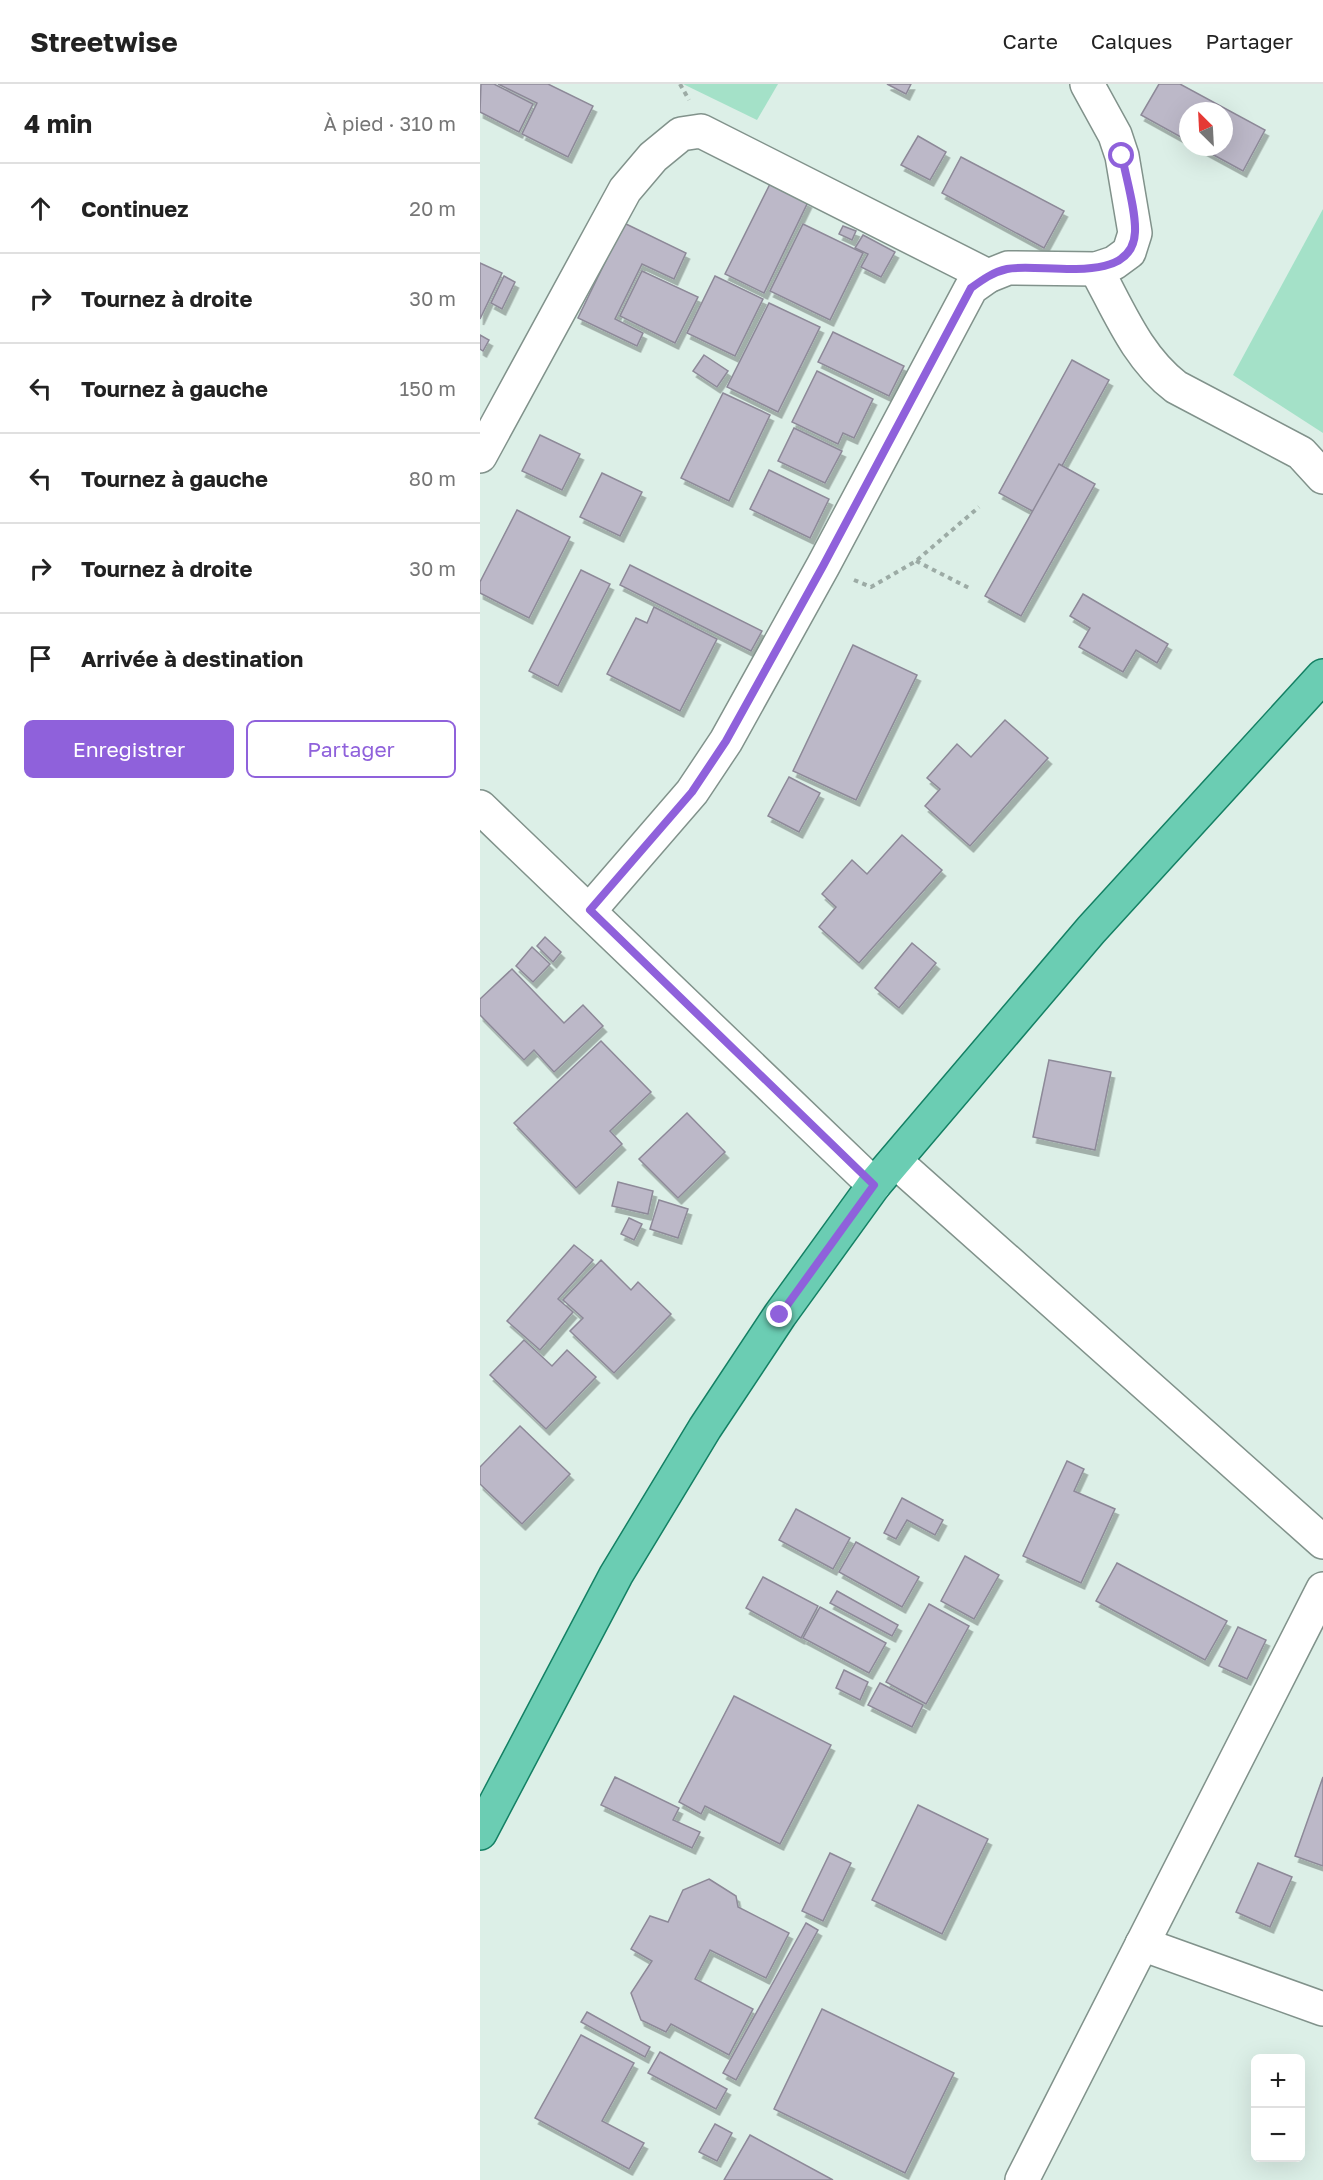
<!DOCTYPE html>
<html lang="fr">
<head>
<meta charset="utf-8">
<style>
	body { margin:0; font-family:"Golos Text",sans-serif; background:#f2f2f2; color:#222 }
	.controls { position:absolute; right:18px; bottom:18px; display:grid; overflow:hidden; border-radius:9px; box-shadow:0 6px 24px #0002 }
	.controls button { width:54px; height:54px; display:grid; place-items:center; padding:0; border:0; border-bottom:2px solid #e0e0e0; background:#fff; color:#222; font:30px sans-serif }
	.compass { position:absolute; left:699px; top:18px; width:54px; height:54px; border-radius:50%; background:#fff; box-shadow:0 6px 24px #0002; rotate:336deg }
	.stop { position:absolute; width:18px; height:18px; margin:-14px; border:4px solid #8f61db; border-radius:50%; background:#fff }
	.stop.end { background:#8f61db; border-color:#fff; box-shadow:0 2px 6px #0008 }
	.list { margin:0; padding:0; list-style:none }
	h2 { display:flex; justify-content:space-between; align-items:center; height:78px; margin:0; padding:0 24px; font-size:26px }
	h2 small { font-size:20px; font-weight:400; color:#767676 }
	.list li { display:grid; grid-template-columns:39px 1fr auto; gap:18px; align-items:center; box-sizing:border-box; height:90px; padding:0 24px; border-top:2px solid #e0e0e0 }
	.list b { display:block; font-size:22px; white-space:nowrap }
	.list em { font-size:20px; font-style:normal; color:#767676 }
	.actions { display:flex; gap:12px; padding:18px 24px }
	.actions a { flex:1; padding:14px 0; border:2px solid #8f61db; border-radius:9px; text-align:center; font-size:21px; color:#8f61db }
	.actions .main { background:#8f61db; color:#fff }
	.icon { flex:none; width:33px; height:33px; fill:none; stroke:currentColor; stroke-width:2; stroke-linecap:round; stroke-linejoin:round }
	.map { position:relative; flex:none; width:843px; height:2096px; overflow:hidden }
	header { display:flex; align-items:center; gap:36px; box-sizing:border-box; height:84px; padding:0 30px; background:#fff; border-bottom:2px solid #e0e0e0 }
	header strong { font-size:28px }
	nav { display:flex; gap:33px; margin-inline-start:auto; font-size:21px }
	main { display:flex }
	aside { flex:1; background:#fff }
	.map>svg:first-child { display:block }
</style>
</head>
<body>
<header>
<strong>Streetwise</strong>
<nav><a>Carte</a><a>Calques</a><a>Partager</a></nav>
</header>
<main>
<aside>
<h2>4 min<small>À pied · 310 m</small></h2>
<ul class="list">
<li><svg class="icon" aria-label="ahead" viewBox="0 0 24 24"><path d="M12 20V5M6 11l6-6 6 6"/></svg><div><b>Continuez</b></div><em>20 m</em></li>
<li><svg class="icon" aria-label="right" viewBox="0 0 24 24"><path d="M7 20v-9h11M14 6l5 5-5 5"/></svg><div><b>Tournez à droite</b></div><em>30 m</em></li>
<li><svg class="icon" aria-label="left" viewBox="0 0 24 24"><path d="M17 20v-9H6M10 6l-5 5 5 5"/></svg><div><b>Tournez à gauche</b></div><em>150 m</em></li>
<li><svg class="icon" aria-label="left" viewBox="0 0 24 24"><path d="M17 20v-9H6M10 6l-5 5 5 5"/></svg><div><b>Tournez à gauche</b></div><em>80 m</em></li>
<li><svg class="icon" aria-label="right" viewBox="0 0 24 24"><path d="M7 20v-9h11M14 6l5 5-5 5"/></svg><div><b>Tournez à droite</b></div><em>30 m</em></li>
<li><svg class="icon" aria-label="arrive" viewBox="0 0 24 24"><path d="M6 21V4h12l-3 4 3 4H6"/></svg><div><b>Arrivée à destination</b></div></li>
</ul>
<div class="actions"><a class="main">Enregistrer</a><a>Partager</a></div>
</aside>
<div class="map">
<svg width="843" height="2096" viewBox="0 0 843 2096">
	<defs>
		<filter id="shadow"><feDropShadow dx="3.5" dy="6" stdDeviation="0" flood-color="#0004"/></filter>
	</defs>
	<rect width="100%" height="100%" fill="#dcefe7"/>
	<g fill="#a4e1c8">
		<polygon points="203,0 298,0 277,36"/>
		<polygon points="843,125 843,349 753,291"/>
	</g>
	<g fill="#bcb8c8" stroke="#8d8998" stroke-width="1.5" filter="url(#shadow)">
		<polygon points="1,0 14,0 53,20 39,48 0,28"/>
		<polygon points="18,0 68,0 113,22 88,73 42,50 57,19"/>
		<polygon points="407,0 431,0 426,10"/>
		<polygon points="679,0 700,0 785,46 763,87 719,63 744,63 744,27 708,27 708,57 661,31"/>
		<polygon points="438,52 466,68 450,96 421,81"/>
		<polygon points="481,73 584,127 564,164 462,109"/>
		<polygon points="290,100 328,118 284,209 245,190"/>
		<polygon points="144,139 206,169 194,195 162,180 135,235 163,249 157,262 98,234"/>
		<polygon points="323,140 383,169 350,236 290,207"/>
		<polygon points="363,142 376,147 372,156 359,150"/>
		<polygon points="383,151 415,168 401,193 381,183 388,170 375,164"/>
		<polygon points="0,179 22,189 0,235"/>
		<polygon points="162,187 218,213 195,259 140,232"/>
		<polygon points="24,192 35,198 22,225 11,219"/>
		<polygon points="235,192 283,215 255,272 207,249"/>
		<polygon points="289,219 340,243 298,328 247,303"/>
		<polygon points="353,248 424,282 409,312 338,278"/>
		<polygon points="0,251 9,256 3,267 0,265"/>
		<polygon points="224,271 248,287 237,303 213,287"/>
		<polygon points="592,276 629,296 556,429 519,409"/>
		<polygon points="337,287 393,315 374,354 363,349 358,360 312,338"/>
		<polygon points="243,309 290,331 249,417 201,394"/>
		<polygon points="314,344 362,367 345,399 298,377"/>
		<polygon points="60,351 100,370 82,406 42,387"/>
		<polygon points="579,380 615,400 541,532 505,512"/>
		<polygon points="289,386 349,415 330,454 270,425"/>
		<polygon points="122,389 162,408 140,452 100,433"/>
		<polygon points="37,426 90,453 49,534 0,509 0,498"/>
		<polygon points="150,481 282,547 271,567 140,501"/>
		<polygon points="101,486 130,500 78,602 49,587"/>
		<polygon points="603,510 688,560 677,579 656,566 643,588 599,563 610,544 590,532"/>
		<polygon points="174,523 237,555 200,627 127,590 156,534 167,539"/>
		<polygon points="373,561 437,591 376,716 313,687"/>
		<polygon points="525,636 568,674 490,762 445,722 460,705 447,694 477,660 491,673"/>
		<polygon points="309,693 340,709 319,748 288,732"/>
		<polygon points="422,751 462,786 379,879 339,843 356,823 342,810 372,776 387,790"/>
		<polygon points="65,853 81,868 73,878 57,862"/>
		<polygon points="432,859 456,879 419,924 395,904"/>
		<polygon points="52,863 70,880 53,898 36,882"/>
		<polygon points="32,885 84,939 103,921 123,942 74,988 54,966 44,976 0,931 0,915"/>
		<polygon points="121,957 171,1008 130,1047 142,1060 96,1104 34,1039"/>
		<polygon points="569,976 631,988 615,1066 553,1053"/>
		<polygon points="207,1029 245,1068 198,1114 159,1075"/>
		<polygon points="138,1098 173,1107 168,1130 132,1122"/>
		<polygon points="179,1116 208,1125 198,1154 170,1145"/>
		<polygon points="149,1134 162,1140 154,1156 141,1150"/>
		<polygon points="94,1161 113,1176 78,1215 93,1228 60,1266 27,1237"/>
		<polygon points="121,1176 151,1206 158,1198 191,1230 134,1289 90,1247 103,1234 83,1216"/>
		<polygon points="44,1256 72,1282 87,1266 116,1293 66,1345 10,1291"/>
		<polygon points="40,1342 90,1390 42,1440 0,1400 0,1383"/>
		<polygon points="587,1377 604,1385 594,1407 635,1425 601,1499 543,1472"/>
		<polygon points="422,1414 463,1436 455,1451 427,1436 416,1455 404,1449"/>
		<polygon points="316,1425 370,1454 353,1485 299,1456"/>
		<polygon points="376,1458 439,1493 422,1523 359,1488"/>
		<polygon points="485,1472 519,1491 494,1535 461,1517"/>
		<polygon points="637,1479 747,1537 725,1576 616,1517"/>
		<polygon points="283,1493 338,1522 321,1554 266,1524"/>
		<polygon points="357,1507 418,1541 412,1552 350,1519"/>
		<polygon points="449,1520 489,1542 446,1620 406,1598"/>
		<polygon points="340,1523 406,1559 389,1589 323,1554"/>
		<polygon points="758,1543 786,1556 767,1595 739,1582"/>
		<polygon points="364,1586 388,1598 380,1616 356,1604"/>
		<polygon points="400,1599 443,1621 432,1643 388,1621"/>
		<polygon points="254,1612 351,1661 300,1760 225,1722 221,1730 199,1718"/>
		<polygon points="135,1693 199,1724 193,1736 220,1748 212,1764 121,1721"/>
		<polygon points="843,1693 843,1782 815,1772"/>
		<polygon points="438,1721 508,1755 462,1850 392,1816"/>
		<polygon points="350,1769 371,1779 343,1837 322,1827"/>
		<polygon points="778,1779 812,1793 790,1843 756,1828"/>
		<polygon points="229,1795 256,1812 258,1823 309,1849 286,1894 230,1866 215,1895 273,1925 249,1971 191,1940 186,1948 161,1936 151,1909 172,1877 151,1865 170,1832 188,1838 203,1806"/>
		<polygon points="326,1839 338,1846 256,1996 243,1989"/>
		<polygon points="342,1925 474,1989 425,2089 294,2025"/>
		<polygon points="107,1928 170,1963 165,1973 101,1938"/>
		<polygon points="101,1951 154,1979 122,2037 164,2059 149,2085 55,2034"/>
		<polygon points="180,1968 247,2005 236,2025 168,1989"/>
		<polygon points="235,2040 252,2049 237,2077 219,2068"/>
		<polygon points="270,2051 353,2096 244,2096"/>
	</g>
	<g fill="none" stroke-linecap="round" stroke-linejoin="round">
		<g stroke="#81928b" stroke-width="36">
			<g id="minor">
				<path d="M616 185C639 227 657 273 696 303L821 369 843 393"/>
				<polyline points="0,372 145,106 173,73 201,50 221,47 508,192"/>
				<polyline points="0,723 394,1101"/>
				<polyline points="110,826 212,708 246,657 343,482 491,204 508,192 528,184 616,185 634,179 649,168 655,149 642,72 635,51 607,0"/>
				<polyline points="415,1077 843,1458"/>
				<polyline points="662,1860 843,1925"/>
				<polyline points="542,2096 843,1505"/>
			</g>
		</g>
		<g stroke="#148064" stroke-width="36">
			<polyline id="major" points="0,1749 136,1491 225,1344 300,1231 394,1101 611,846 843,592"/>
		</g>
		<g stroke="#9caba5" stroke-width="4" stroke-dasharray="4.5 4.5" stroke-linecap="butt">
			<polyline points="200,0 209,16"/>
			<polyline points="436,477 489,504"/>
			<polyline points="374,496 391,503 436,477 499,423"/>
		</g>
		<use href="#minor" stroke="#fff" stroke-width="33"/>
		<use href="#major" stroke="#6bcdb3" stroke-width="33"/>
	</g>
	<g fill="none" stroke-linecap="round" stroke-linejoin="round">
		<path stroke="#8f61db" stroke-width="8" d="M300 1231 394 1101 110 826 212 708 246 657 343 482 491 204C502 196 513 188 527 185 560 178 653 204 655 148 656 126 646 94 642 72"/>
	</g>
</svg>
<div class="controls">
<button>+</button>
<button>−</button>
</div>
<svg class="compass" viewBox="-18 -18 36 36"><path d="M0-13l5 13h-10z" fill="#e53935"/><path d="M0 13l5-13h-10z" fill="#767676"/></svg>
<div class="stop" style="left:642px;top:72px"></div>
<div class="stop end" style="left:300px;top:1231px"></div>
</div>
</main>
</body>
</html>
